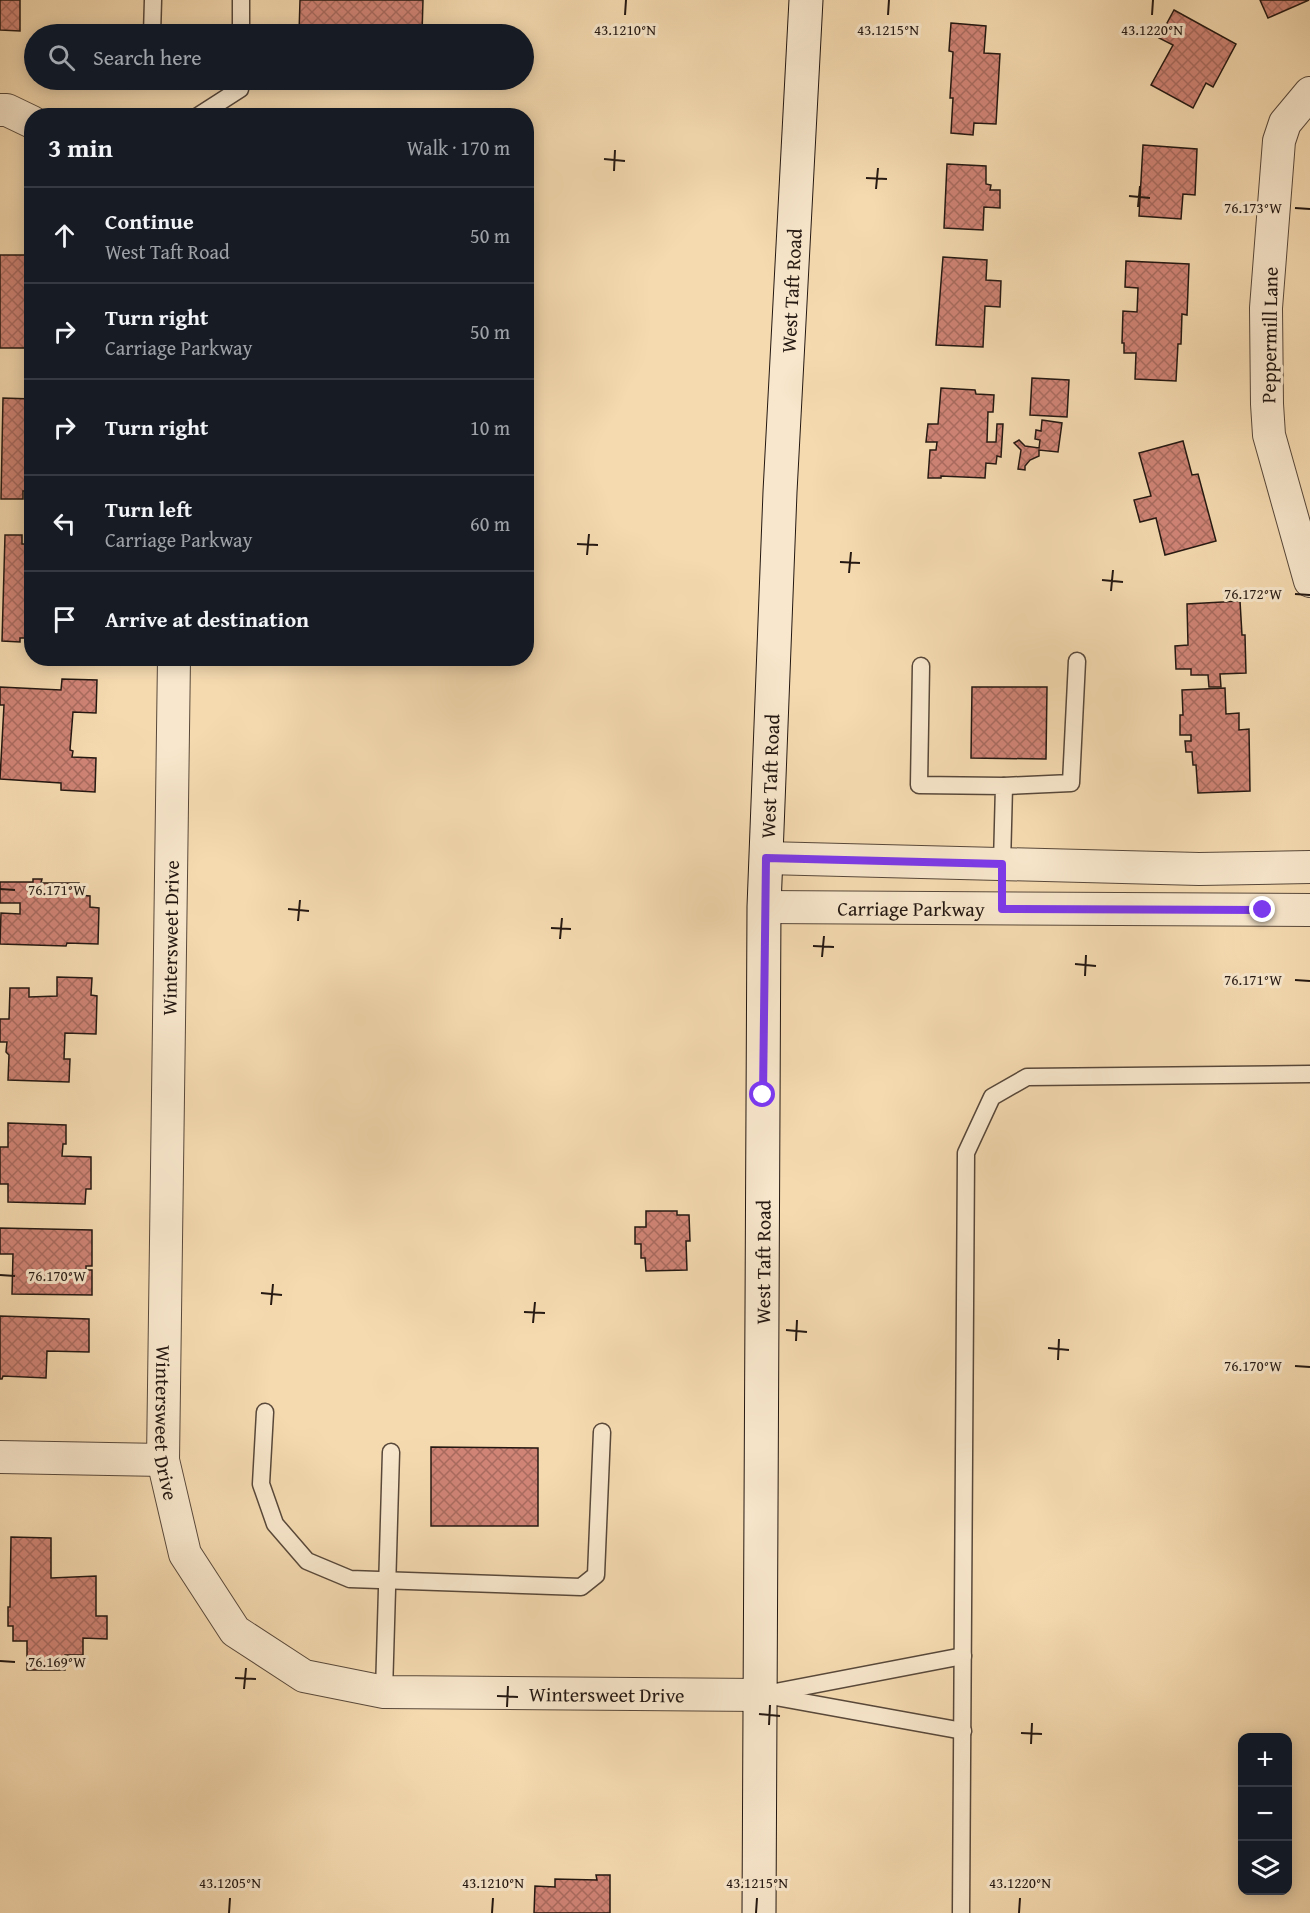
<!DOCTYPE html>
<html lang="en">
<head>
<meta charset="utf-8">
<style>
	body { margin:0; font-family:"Gentium Book Plus",serif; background:#242831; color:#f1f3f6 }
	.controls { position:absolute; right:18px; bottom:18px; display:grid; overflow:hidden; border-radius:12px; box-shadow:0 3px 15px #0003 }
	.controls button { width:54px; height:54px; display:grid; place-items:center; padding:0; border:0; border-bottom:2px solid #363941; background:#171b24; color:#f1f3f6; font:30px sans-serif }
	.stop { position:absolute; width:18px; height:18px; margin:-14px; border:4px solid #7c3aed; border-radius:50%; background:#fff }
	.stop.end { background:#7c3aed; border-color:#fff; box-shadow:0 2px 6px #0008 }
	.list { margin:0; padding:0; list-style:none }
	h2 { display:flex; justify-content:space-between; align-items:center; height:78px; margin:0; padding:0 24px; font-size:26px }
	h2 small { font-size:20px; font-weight:400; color:#9ea1a6 }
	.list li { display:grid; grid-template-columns:39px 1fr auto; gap:18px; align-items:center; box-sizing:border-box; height:96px; padding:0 24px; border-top:2px solid #363941 }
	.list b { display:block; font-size:22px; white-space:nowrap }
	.list p { margin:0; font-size:20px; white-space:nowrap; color:#9ea1a6 }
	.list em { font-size:20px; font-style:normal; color:#9ea1a6 }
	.icon { flex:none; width:33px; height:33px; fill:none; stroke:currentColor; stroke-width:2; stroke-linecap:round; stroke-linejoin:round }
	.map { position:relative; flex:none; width:1310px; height:1913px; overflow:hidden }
	.search { position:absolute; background:#171b24; box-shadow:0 3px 15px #0003; left:24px; top:24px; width:510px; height:66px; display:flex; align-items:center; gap:15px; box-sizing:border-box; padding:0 21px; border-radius:33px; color:#9ea1a6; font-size:22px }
	.panel { position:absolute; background:#171b24; box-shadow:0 3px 15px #0003; left:24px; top:108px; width:510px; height:558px; border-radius:24px }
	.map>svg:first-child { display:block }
</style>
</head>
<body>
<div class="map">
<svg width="1310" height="1913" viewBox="0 0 1310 1913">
	<defs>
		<pattern id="building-cross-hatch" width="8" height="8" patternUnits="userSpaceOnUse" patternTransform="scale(1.5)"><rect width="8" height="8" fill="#d08476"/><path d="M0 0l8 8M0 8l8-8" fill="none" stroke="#a96b5f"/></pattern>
	</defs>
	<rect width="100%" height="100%" fill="#f5dab0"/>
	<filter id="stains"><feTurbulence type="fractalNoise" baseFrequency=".00333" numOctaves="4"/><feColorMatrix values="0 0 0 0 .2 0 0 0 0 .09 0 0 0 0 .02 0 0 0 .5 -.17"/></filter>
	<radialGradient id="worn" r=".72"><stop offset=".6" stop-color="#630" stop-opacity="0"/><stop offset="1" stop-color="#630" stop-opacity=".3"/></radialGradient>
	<g fill="url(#building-cross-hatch)" stroke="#241812" stroke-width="1.5">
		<polygon points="0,0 20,0 20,31 0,30"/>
		<polygon points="300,0 423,0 422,34 299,34"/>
		<polygon points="1260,0 1309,0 1268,18"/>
		<polygon points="1174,10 1236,44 1213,87 1206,83 1193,108 1151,85 1173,45 1159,38"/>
		<polygon points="951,23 986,26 984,53 1000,54 996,124 974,123 973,135 951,133 953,98 950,98 953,52 949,51"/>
		<polygon points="1143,145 1197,149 1195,195 1183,194 1181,219 1139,216"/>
		<polygon points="947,164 986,166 986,184 991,185 990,190 1000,190 1000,208 984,207 983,230 944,228"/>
		<rect x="0" y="255" width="32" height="93"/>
		<polygon points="943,257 987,260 986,280 1001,281 1000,307 985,306 983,347 936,345"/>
		<polygon points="1126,261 1189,264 1187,315 1182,314 1181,344 1178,344 1176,381 1135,379 1136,353 1124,353 1124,343 1122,343 1123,311 1137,312 1138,288 1125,287"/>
		<polygon points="1032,378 1069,380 1067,417 1030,415"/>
		<polygon points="941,388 975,390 976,394 994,395 993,412 988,412 987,442 996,442 997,424 1003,424 1001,457 997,456 996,464 986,463 985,478 941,476 941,478 928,478 930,450 936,450 937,442 926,442 928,424 938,424"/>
		<polygon points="3,398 32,399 32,491 23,491 23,499 1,499"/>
		<polygon points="1042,420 1062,423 1058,452 1039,450 1039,456 1030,460 1025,466 1025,470 1018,469 1021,450 1014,443 1019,440 1025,446 1039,448 1040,440 1035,439 1036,430 1041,431"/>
		<polygon points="1183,441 1192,475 1198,474 1216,541 1165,555 1156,518 1140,522 1134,500 1151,496 1139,453"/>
		<polygon points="5,535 22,535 22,544 32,544 32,638 20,638 20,642 2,641"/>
		<polygon points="1240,601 1242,635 1245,635 1246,673 1220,674 1221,687 1209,687 1208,675 1191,675 1191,669 1176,669 1175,646 1188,645 1187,604"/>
		<polygon points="62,679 97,680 96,713 73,712 70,750 73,751 72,757 96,758 95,792 61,790 61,783 0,779 4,705 0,705 0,687 61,690"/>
		<polygon points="972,687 1047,687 1046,759 971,758"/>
		<polygon points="1225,688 1226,714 1239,713 1239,730 1249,729 1250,791 1198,793 1196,765 1193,765 1192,752 1186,752 1185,741 1191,741 1191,735 1180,735 1180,715 1183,715 1182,690"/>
		<polygon points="33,879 42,879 41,883 79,883 78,895 90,896 90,907 99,908 98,944 67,943 66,946 0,944 1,913 20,914 20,903 0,903 0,882 33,882"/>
		<polygon points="57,977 92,978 91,995 97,996 96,1034 65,1033 64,1059 70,1059 69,1082 8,1080 9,1055 6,1052 7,1042 0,1042 0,1019 9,1019 10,988 29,988 29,997 57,996"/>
		<polygon points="8,1123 66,1125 66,1144 63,1144 62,1156 91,1157 91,1189 86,1189 85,1204 8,1202 8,1184 0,1184 0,1147 8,1147"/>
		<polygon points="646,1211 677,1211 677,1215 689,1215 690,1241 686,1241 687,1270 646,1271 645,1258 641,1258 641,1244 635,1244 635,1227 646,1227"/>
		<polygon points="0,1228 92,1230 92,1266 86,1266 86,1270 92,1270 92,1295 12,1294 13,1254 0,1254"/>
		<polygon points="0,1316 89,1319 89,1352 47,1351 46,1378 3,1376 2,1379 0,1379"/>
		<polygon points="431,1447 538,1448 538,1526 431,1526"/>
		<polygon points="11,1537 51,1538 51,1578 96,1576 96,1616 107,1616 107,1639 83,1638 83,1655 65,1655 65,1670 27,1670 27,1641 13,1641 13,1626 8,1626 8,1607 10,1607"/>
		<polygon points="596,1875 610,1875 610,1913 534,1913 535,1886 555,1887 555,1879 597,1880"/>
	</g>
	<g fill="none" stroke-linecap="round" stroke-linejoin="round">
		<g stroke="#58483a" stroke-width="19">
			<g id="lane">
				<polyline points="152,34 153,0"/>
				<polyline points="241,34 241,0"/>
				<polyline points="198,116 240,89 240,80"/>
				<polyline points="921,666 919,785 1004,786 1002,864"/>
				<polyline points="1004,786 1071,783 1077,661"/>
				<polyline points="265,1412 261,1484 275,1524 307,1561 350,1579 581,1587 596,1575 602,1432"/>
				<polyline points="384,1692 391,1452"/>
				<polyline points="760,1695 963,1656"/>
				<polyline points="770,1696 963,1731"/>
				<polyline points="961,1913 966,1153 992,1097 1027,1077 1310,1074"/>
			</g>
		</g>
		<g stroke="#58483a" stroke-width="34">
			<g id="street">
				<polyline points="1310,93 1285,123 1279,141 1266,308 1267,404 1269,435 1310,581"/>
				<polyline points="0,110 7,110 32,122"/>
				<path id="s1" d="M174 658 163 1460 185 1554 235 1631 304 1676 384 1692 760 1695"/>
				<polyline points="766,858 1199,869 1310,867"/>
				<path id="s2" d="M764 907 1310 910"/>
				<polyline points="0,1457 163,1460"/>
			</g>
		</g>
		<g stroke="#241812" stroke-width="35">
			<g id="secondary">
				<path id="s3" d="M759 1913 764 907 780 492 806 0"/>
			</g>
		</g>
		<use href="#lane" stroke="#f8e7cc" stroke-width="16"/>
		<use href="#street" stroke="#f8e7cc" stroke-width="32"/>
		<use href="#secondary" stroke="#f8e7cc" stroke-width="33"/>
	</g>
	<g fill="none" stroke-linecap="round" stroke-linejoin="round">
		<polyline stroke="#7c3aed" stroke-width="8" points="763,1095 766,858 1002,864 1002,909 1263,910"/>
	</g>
	<path fill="none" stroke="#241812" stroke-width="2" d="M625 15 626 0M888 15 889 0M1152 15 1153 0M604 159 625 161M614 171 615 150M866 178 887 179M876 189 878 168M1129 196 1150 198M1138 207 1140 186M1295 208 1310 209M577 544 598 545M587 555 589 534M840 562 860 563M849 573 851 552M1102 580 1123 582M1111 591 1113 570M1295 594 1310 595M0 889 15 890M288 909 309 911M298 921 300 900M551 928 571 929M560 939 562 918M813 946 834 947M822 957 824 936M1075 964 1096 966M1085 976 1086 955M1295 980 1310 981M0 1275 15 1276M261 1293 282 1295M271 1305 273 1284M524 1312 545 1313M533 1323 535 1302M786 1330 807 1332M796 1341 797 1320M1048 1348 1069 1350M1058 1360 1059 1339M1295 1366 1310 1367M0 1661 15 1662M235 1678 256 1679M244 1689 246 1668M497 1696 518 1697M507 1707 508 1686M759 1714 780 1716M769 1725 770 1705M1021 1733 1042 1734M1031 1744 1032 1723M229 1913 230 1898M492 1913 493 1898M756 1913 757 1898M1019 1913 1020 1898"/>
	<g text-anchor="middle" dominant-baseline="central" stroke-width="6" stroke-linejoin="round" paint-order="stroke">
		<g font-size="20" fill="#241812" stroke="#f8e7cc">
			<text stroke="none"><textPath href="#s3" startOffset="1623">West Taft Road</textPath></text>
			<text transform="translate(1269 335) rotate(-89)">Peppermill Lane</text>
			<text stroke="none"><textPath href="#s3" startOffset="1137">West Taft Road</textPath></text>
			<text stroke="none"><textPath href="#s2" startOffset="147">Carriage Parkway</textPath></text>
			<text transform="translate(170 938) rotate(-89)">Wintersweet Drive</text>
			<text stroke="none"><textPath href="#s3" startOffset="651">West Taft Road</textPath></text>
			<text stroke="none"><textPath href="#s1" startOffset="765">Wintersweet Drive</textPath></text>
			<text stroke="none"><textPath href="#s1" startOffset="1377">Wintersweet Drive</textPath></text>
		</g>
	</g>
	<g font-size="15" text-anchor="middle" fill="#241812" stroke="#f8e7cc" stroke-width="6" stroke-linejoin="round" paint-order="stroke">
		<text x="625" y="35">43.1210°N</text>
		<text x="888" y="35">43.1215°N</text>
		<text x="1152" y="35">43.1220°N</text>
		<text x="1253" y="213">76.173°W</text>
		<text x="1253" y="599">76.172°W</text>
		<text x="57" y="895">76.171°W</text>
		<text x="1253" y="985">76.171°W</text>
		<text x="57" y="1281">76.170°W</text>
		<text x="1253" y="1371">76.170°W</text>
		<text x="57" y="1667">76.169°W</text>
		<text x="230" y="1888">43.1205°N</text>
		<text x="493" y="1888">43.1210°N</text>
		<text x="757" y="1888">43.1215°N</text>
		<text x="1020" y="1888">43.1220°N</text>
	</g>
	<rect width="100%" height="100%" filter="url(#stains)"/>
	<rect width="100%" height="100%" fill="url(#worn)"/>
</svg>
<div class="controls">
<button>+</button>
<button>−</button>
<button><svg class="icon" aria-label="layers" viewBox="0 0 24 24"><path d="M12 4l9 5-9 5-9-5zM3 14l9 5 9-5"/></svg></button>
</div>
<div class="stop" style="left:763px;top:1095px"></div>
<div class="stop end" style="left:1263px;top:910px"></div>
<div class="search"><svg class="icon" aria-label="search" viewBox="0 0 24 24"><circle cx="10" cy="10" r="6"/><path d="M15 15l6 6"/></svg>Search here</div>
<section class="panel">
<h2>3 min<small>Walk · 170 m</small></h2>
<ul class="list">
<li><svg class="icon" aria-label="ahead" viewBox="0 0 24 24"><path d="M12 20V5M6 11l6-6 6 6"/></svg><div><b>Continue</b><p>West Taft Road</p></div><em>50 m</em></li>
<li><svg class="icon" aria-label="right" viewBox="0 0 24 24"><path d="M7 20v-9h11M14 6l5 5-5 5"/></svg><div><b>Turn right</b><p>Carriage Parkway</p></div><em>50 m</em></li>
<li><svg class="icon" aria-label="right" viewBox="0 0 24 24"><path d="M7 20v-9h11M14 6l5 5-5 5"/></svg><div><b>Turn right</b></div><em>10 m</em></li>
<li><svg class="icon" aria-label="left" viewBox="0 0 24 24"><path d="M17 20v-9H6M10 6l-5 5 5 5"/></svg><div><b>Turn left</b><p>Carriage Parkway</p></div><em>60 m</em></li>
<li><svg class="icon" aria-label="arrive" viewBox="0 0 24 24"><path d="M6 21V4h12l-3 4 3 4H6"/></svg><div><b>Arrive at destination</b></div></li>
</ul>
</section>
</div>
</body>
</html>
